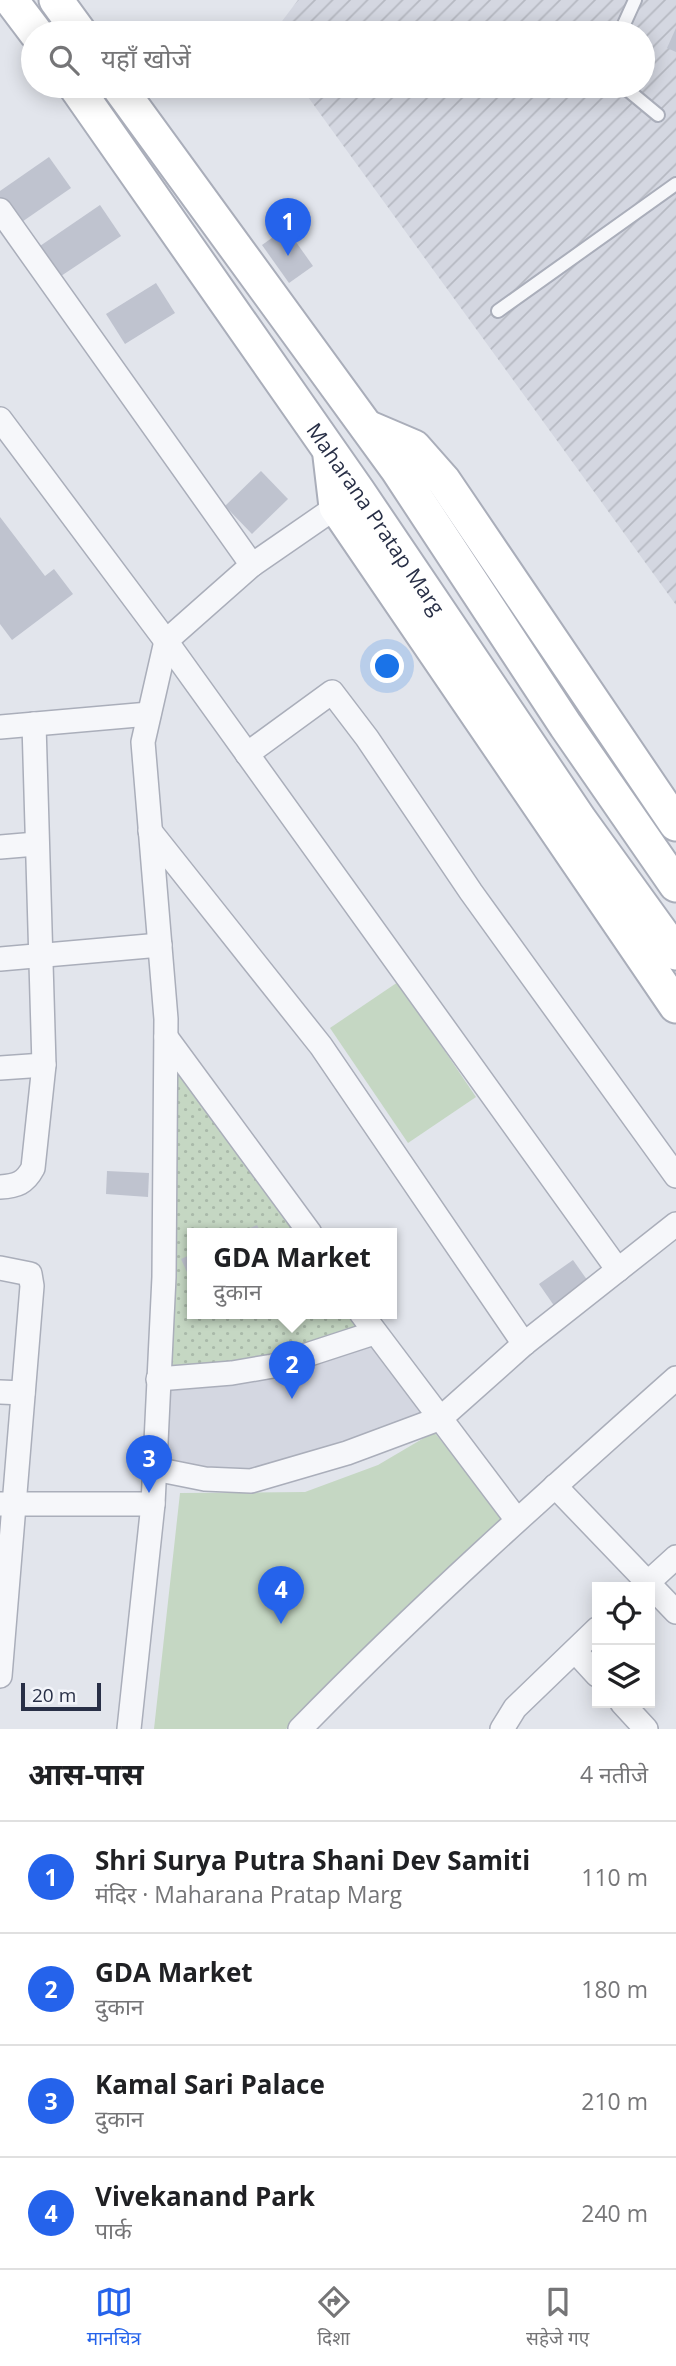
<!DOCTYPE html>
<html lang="hi">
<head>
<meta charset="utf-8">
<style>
	body { margin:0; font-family:"Open Sans","Noto Sans Devanagari",sans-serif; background:#f6f6f6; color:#202124 }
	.controls { position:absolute; right:21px; bottom:21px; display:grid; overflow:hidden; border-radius:0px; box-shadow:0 4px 18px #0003 }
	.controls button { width:63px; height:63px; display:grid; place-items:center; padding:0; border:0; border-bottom:2px solid #e0e0e0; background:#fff; color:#202124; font:35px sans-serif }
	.scale { position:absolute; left:21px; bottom:18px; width:80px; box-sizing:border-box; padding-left:7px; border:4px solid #282f46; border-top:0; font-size:19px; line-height:24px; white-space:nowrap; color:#282f46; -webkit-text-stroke:5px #f2f4f9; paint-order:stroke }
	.you { position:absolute; left:388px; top:667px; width:24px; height:24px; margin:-18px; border:5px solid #fff; border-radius:50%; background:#1a73e8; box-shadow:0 0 0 10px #1a73e833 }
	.badge { display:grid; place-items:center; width:46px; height:46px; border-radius:50%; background:#2563eb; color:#fff; font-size:23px; font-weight:700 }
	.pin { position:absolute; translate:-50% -58px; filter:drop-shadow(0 2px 4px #0008) }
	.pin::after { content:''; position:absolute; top:37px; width:24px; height:21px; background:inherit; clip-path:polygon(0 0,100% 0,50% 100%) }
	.popup { position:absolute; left:187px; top:1228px; width:210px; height:91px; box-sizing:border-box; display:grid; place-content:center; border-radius:0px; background:#fff; filter:drop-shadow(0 2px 5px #0005); font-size:23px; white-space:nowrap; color:#757577 }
	.popup b { font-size:26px; color:#202124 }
	.popup::after { content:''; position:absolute; left:50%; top:100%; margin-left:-14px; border:14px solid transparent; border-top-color:#fff }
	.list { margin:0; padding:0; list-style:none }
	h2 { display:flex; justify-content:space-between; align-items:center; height:91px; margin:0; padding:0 28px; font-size:30px }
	h2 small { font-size:23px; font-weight:400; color:#757577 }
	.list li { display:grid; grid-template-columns:46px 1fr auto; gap:21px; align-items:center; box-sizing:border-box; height:112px; padding:0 28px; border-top:2px solid #e0e0e0 }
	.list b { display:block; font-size:26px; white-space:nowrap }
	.list p { margin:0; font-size:23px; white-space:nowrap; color:#757577 }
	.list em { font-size:23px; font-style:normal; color:#757577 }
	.icon { flex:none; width:38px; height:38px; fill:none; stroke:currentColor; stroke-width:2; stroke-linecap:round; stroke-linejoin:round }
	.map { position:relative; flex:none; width:676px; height:1729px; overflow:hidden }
	.search { position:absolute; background:#fff; box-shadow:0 4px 18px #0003; left:21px; right:21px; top:21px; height:77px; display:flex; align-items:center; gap:18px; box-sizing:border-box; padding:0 24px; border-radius:38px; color:#757577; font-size:26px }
	.sheet { height:539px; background:#fff }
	nav { display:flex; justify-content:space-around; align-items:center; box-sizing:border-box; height:98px; border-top:2px solid #e0e0e0; background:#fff; font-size:19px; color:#757577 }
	nav a { display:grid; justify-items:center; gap:4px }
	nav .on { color:#2563eb }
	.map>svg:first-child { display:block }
</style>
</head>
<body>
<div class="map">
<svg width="676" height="1729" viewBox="0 0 676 1729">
	<defs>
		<pattern id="industrial-furrows" width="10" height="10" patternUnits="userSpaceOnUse" patternTransform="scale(1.75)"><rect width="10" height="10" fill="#d4d7e1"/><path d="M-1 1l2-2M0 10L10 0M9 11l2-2" fill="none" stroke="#b6b9c2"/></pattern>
		<pattern id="grass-dots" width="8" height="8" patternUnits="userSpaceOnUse" patternTransform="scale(1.75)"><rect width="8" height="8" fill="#c5d7c3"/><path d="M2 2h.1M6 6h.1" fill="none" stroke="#a9b9a9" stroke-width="1.8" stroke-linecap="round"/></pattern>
	</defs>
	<rect width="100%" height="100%" fill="#e2e5ec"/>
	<polygon fill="#d4d7e1" points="374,1333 441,1418 290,1472 155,1469 158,1379"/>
	<polygon fill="url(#industrial-furrows)" points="298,0 676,0 676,605 300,86 643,86 643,33 273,33"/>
	<polygon fill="url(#grass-dots)" points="166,1037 303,1233 192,1233 192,1313 360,1313 374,1333 158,1379"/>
	<g fill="#c5d7c3">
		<polygon points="398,982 476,1097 408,1143 330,1028"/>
		<polygon points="434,1432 506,1520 286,1729 154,1729 180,1493 305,1492 378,1465"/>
	</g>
	<g fill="#bfc3cf">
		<polygon points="676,28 676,52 667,48"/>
		<polygon points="49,157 71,188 16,226 0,203 0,191"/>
		<polygon points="100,205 121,236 61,276 40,246"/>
		<polygon points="286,228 313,266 289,283 262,245"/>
		<polygon points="156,283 175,313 125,344 106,314"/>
		<polygon points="261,471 288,499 252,534 225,506"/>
		<polygon points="0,517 45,576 54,569 73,594 12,640 0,624"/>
		<polygon points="107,1171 149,1173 148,1197 106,1194"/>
		<polygon points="257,1225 261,1233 239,1233"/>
		<polygon points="192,1254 192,1283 181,1259"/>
		<polygon points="573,1260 590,1284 555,1307 539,1284"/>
	</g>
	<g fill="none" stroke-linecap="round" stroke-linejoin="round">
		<g stroke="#aaaeba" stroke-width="16">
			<g id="lane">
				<polyline points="620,33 635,0"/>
				<polyline points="623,86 658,115"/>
				<polyline points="498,311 676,184"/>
			</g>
		</g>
		<g stroke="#aaaeba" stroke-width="26">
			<g id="street">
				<polyline points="0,210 252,565"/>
				<polyline points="0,419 166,641 618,1270"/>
				<polyline points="0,727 149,714"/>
				<polyline points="247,754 332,692 367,738 471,892 676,1176"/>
				<polyline points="150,831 321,1046 524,1344"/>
				<polyline points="0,847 36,844"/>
				<polyline points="0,959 160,945"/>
				<polyline points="166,1037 310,1233"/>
				<polyline points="0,1068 44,1065"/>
				<path d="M0 1187C17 1186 25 1183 33 1168L44 1065 34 724"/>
				<polyline points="0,1268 30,1274 32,1286 0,1676"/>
				<polyline points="361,1313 517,1520"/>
				<polyline points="158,1379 232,1373 273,1366 374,1333"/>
				<polyline points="0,1392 23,1393"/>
				<polyline points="155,1469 205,1479 251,1481 347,1453 441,1418 524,1344 676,1224"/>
				<polyline points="555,1486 676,1612"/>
				<polyline points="0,1504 153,1504"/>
				<polyline points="643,1587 676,1557"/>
				<polyline points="575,1651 597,1675"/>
				<polyline points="622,1703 646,1729"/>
				<polyline points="129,1729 153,1504 164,1277 166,1019 143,742 166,641 252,565 336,507"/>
				<path d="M300 1729C420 1606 548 1492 676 1378"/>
				<polyline points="502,1729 515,1708 597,1629"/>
			</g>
		</g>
		<g stroke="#aaaeba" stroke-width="37">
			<g id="secondary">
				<polyline points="11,0 36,33"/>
				<polyline points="56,0 80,33"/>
				<path id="s1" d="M75 86 358 491 580 820 676 953"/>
				<polyline points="118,86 397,469 566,726 676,885"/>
				<polyline points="367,427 414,447 444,481 676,824"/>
				<polyline points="330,456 336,507 676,1006"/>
			</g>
		</g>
		<use href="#lane" stroke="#f6f7fa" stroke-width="12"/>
		<use href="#street" stroke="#f6f7fa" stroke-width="23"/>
		<use href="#secondary" stroke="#fff" stroke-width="33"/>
	</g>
	<g text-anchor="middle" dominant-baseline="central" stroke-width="5" stroke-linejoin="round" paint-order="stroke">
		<g font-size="21" fill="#282f46" stroke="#f2f4f9">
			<text stroke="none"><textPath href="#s1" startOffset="527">Maharana Pratap Marg</textPath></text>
		</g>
	</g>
</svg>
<div class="controls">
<button><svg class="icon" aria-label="locate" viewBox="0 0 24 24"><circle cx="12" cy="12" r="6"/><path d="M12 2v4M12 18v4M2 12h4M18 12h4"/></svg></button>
<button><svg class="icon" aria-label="layers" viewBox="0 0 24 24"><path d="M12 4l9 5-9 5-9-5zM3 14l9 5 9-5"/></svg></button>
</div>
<div class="scale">20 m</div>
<div class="you"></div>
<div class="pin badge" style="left:288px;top:256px">1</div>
<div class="pin badge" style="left:292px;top:1399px">2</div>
<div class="popup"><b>GDA Market</b>दुकान</div>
<div class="pin badge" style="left:149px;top:1493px">3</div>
<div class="pin badge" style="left:281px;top:1624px">4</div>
<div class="search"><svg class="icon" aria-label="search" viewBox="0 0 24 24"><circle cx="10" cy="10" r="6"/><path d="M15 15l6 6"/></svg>यहाँ खोजें</div>
</div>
<section class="sheet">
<h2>आस-पास<small>4 नतीजे</small></h2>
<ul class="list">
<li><span class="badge">1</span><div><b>Shri Surya Putra Shani Dev Samiti</b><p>मंदिर · Maharana Pratap Marg</p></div><em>110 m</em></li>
<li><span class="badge">2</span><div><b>GDA Market</b><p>दुकान</p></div><em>180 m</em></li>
<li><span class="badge">3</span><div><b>Kamal Sari Palace</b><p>दुकान</p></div><em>210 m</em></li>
<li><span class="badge">4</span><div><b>Vivekanand Park</b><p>पार्क</p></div><em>240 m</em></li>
</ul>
</section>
<nav>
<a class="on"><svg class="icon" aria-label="map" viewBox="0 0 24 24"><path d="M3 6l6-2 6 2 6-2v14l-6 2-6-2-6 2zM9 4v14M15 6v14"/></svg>मानचित्र</a>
<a><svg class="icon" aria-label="directions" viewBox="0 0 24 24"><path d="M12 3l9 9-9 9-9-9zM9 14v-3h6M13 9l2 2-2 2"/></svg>दिशा</a>
<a><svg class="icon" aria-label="saved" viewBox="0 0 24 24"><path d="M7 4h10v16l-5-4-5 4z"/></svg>सहेजे गए</a>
</nav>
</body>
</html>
